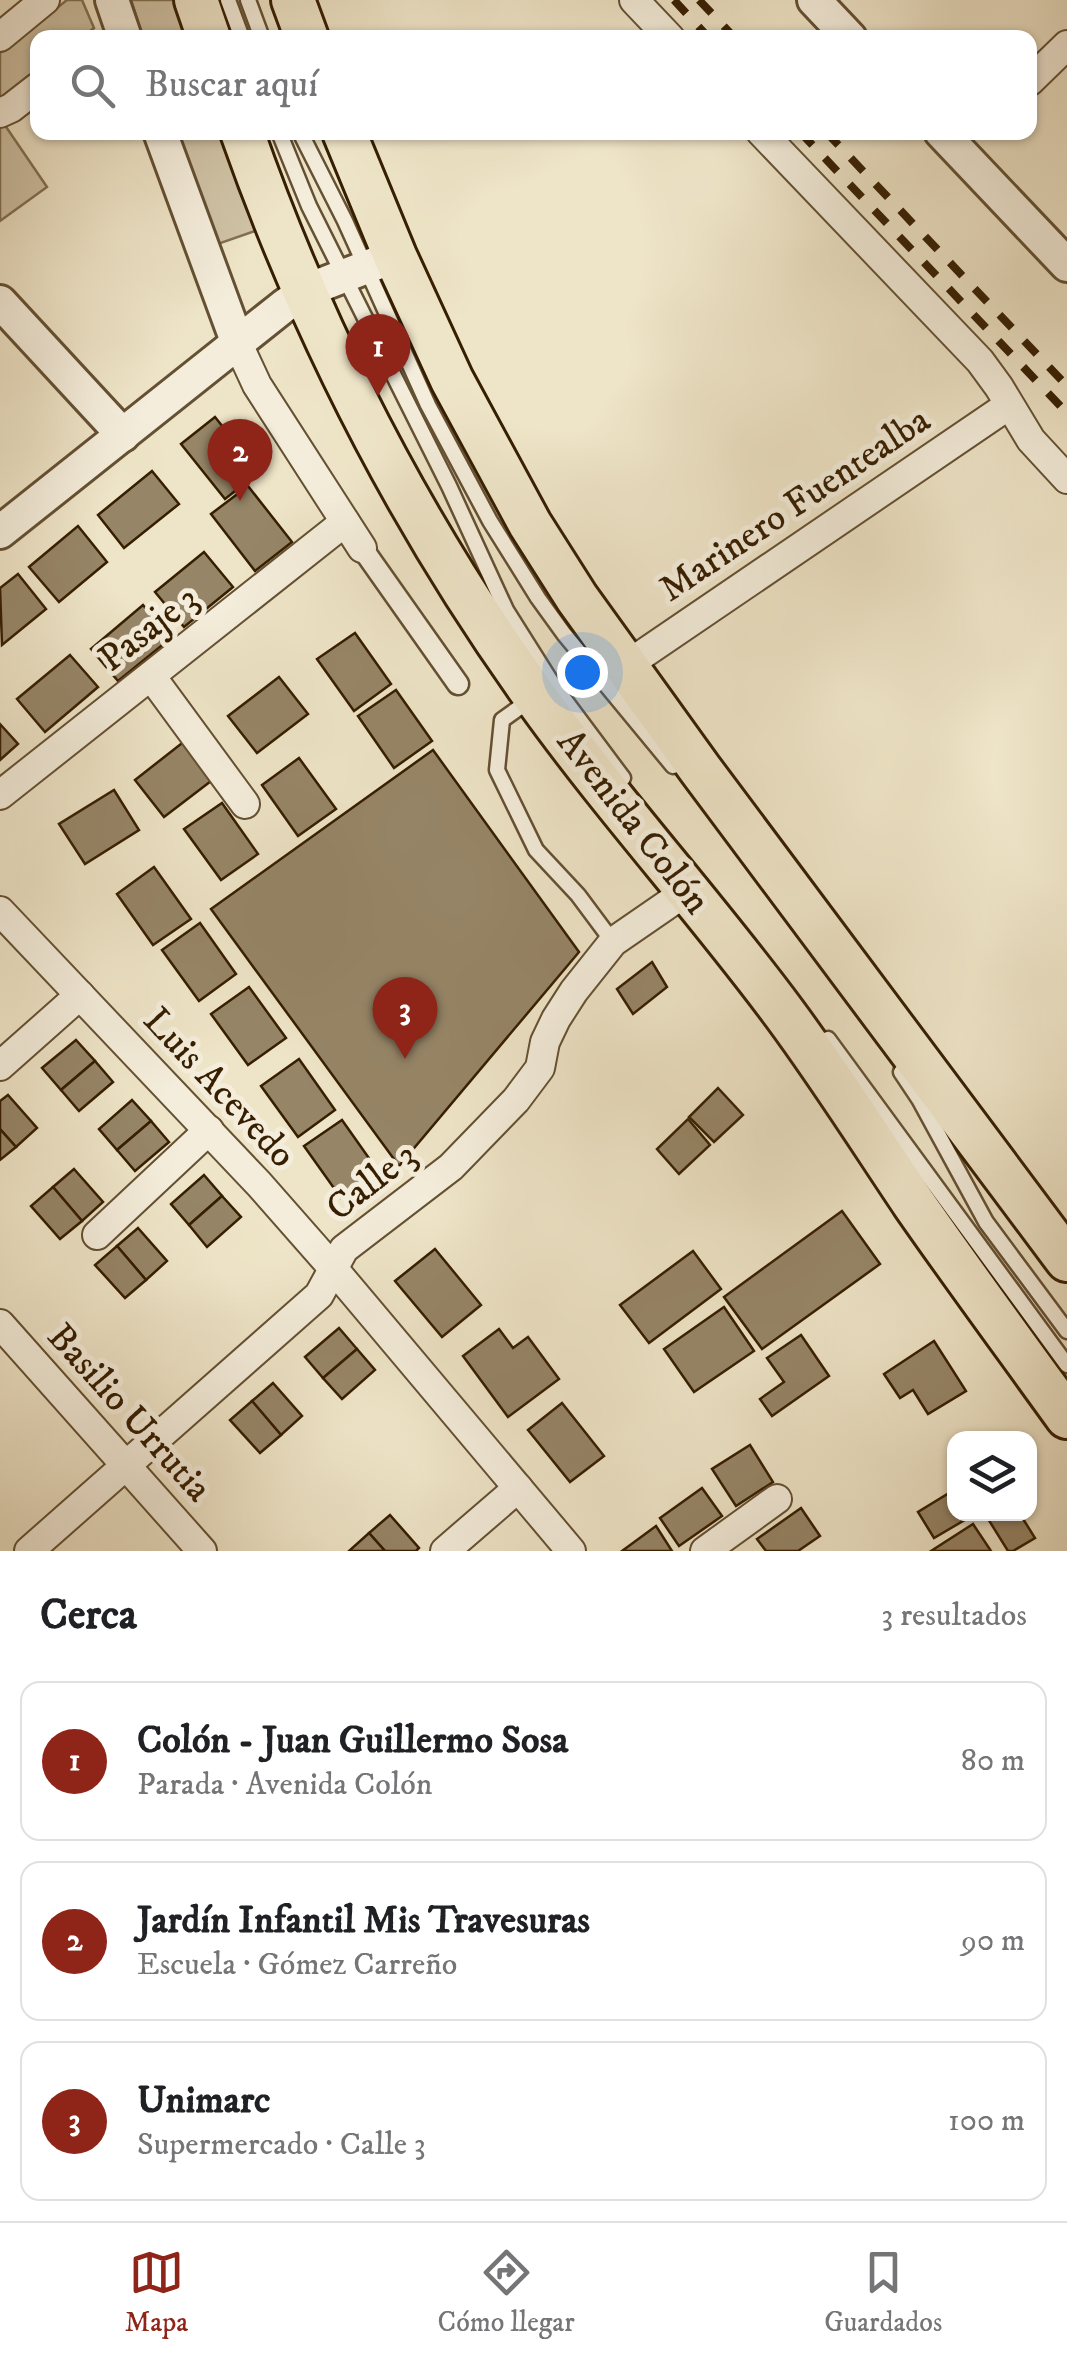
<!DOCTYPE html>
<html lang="es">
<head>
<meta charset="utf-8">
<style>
	body { margin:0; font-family:"IM FELL DW Pica",serif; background:#f2f2f2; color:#202124 }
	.controls { position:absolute; right:30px; bottom:30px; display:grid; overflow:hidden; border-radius:20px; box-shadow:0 2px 8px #0004 }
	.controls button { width:90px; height:90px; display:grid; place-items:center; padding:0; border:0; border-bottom:2px solid #e0e0e0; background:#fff; color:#202124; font:50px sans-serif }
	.you { position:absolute; left:582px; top:672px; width:35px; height:35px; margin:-25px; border:8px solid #fff; border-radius:50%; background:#1a73e8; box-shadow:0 0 0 15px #1a73e833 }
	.badge { display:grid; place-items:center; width:65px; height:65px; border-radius:50%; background:#8f2418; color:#fff; font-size:32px; font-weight:700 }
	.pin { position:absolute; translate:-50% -82px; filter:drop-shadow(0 2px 5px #0008) }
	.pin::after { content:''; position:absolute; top:52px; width:35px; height:30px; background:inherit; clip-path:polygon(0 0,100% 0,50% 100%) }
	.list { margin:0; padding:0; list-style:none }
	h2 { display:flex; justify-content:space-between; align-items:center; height:130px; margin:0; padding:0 40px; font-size:42px }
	h2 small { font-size:32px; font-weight:400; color:#757577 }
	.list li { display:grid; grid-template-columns:65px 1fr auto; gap:30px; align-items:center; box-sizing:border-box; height:160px; margin:0 20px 20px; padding:0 20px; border:2px solid #e0e0e0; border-radius:20px }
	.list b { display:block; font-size:38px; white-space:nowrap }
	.list p { margin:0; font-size:32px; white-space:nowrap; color:#757577 }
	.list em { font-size:32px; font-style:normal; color:#757577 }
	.icon { flex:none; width:55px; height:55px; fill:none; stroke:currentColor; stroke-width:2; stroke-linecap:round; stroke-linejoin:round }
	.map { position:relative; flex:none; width:1067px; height:1551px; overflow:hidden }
	.search { position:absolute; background:#fff; box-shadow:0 2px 8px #0004; left:30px; right:30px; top:30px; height:110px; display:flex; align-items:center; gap:25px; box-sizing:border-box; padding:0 35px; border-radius:20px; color:#757577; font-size:38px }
	.sheet { height:670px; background:#fff }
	nav { display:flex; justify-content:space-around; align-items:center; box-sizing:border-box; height:140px; border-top:2px solid #e0e0e0; background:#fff; font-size:28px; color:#757577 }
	nav a { display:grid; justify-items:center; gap:5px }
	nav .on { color:#8f2418 }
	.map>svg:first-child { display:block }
</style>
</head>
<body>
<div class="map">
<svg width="1067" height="1551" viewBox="0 0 1067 1551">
	<rect width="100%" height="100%" fill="#eee4c7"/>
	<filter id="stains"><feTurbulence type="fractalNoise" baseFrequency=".002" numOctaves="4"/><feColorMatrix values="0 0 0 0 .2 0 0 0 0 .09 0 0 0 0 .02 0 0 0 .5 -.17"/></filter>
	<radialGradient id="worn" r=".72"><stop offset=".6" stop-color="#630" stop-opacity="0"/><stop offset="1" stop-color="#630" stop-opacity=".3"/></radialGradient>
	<g fill="#cfc2a5" stroke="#827052" stroke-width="2.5">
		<polygon points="67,0 82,0 94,28 82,37 38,38 37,75 0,107 0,53"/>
		<polygon points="131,0 175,0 188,37 143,37"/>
		<polygon points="0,118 47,187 0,221"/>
		<polygon points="176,133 221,133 255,231 215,245"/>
	</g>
	<g fill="#968567" stroke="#361e00" stroke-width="2.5">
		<polygon points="215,417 259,472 225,499 181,444"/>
		<polygon points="152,471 179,504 124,548 98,515"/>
		<polygon points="248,486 292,542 255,571 211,514"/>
		<polygon points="78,526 107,562 59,602 29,567"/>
		<polygon points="204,552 233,587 184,627 155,592"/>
		<polygon points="18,574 46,609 2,645 0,588"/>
		<polygon points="143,605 171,638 118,681 91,649"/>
		<polygon points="355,633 391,684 354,711 317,659"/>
		<polygon points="70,655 98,687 45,732 17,699"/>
		<polygon points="279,677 308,714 257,753 228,716"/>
		<polygon points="396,690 432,741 394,768 358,716"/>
		<polygon points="0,724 18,744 0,760"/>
		<polygon points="186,740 215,778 164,817 135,780"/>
		<polygon points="433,750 579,952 399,1166 211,909"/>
		<polygon points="299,758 336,809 298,836 262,785"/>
		<polygon points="114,790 139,830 85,864 59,824"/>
		<polygon points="222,803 258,854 221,880 184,829"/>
		<polygon points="154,867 191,919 153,945 117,894"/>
		<polygon points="200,923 236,974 199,1001 162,950"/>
		<polygon points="652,962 667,987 633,1014 617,989"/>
		<polygon points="249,987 286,1038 248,1065 211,1014"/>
		<polygon points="76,1040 95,1061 61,1090 42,1068"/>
		<polygon points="299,1059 335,1110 298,1137 261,1086"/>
		<polygon points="95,1061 113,1082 79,1111 61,1090"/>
		<polygon points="718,1088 743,1115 714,1142 689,1117"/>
		<polygon points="8,1095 37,1128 16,1147 0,1129 0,1101"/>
		<polygon points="132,1100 151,1121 117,1150 99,1129"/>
		<polygon points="688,1119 710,1145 679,1174 657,1149"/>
		<polygon points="342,1120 378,1171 341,1198 304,1146"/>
		<polygon points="151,1121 169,1142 135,1171 117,1150"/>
		<polygon points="0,1129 16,1147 0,1160"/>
		<polygon points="74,1169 103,1202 82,1221 53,1187"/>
		<polygon points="204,1175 222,1196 189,1225 171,1204"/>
		<polygon points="53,1187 82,1221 60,1239 31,1206"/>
		<polygon points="222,1196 241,1217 207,1247 189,1225"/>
		<polygon points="842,1211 880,1264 762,1349 724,1297"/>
		<polygon points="138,1228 167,1261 146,1280 117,1246"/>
		<polygon points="117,1246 146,1280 125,1298 95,1265"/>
		<polygon points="435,1249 481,1305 442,1337 395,1281"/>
		<polygon points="693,1251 721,1289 649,1343 620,1305"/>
		<polygon points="724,1307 754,1351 694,1392 664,1349"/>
		<polygon points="339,1328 357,1349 323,1378 305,1357"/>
		<polygon points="499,1329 513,1348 528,1337 559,1379 508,1417 463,1356"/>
		<polygon points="801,1335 829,1376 772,1416 760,1399 784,1382 767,1358"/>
		<polygon points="934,1341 966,1391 928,1414 913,1390 900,1398 884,1374"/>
		<polygon points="357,1349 375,1370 342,1399 323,1378"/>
		<polygon points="273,1383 302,1416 281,1435 252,1401"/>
		<polygon points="252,1401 281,1435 260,1453 230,1420"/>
		<polygon points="562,1403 604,1456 570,1482 528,1430"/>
		<polygon points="750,1445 773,1482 736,1506 712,1469"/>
		<polygon points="702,1488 722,1516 679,1546 660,1518"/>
		<polygon points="954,1490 954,1514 975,1514 934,1538 918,1512"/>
		<polygon points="801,1508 820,1536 798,1551 766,1551 757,1539"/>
		<polygon points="985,1514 1020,1514 1035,1538 1013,1551 1008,1551"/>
		<polygon points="390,1515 419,1548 416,1551 385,1551 369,1533"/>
		<polygon points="973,1524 991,1551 931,1551"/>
		<polygon points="656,1526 672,1551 622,1551"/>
		<polygon points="369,1533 385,1551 349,1551"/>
	</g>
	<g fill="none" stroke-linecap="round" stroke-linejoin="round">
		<g stroke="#645032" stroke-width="19">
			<g id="service">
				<polyline points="228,0 242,38"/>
				<polyline points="248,0 262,38"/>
				<polyline points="279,132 309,206 449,486 506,610 552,683 623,778"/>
				<polyline points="300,132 345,221 428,405 490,521 538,598 564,634 673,766"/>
				<polyline points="530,700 502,720 497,770 536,850 578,895 613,942"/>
				<polyline points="828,1039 1067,1365"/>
				<polyline points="901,1072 919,1099 986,1222 1067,1331"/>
			</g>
		</g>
		<g stroke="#645032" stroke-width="25">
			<polyline id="pedestrian" points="362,548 458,684"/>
		</g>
		<g stroke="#645032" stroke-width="32">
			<g id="minor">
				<polyline points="634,0 670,38"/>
				<polyline points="0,37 45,0"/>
				<polyline points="1030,81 1067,45"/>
				<polyline points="0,113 11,108 38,87"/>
				<polyline points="761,132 980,361 999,387 1031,440 1067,479"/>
				<polyline points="238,344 257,385 362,548"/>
				<polyline points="624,667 1009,405"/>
				<polyline points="151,676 245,804"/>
				<polyline points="0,795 345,522"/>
				<polyline points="0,911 259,1184 332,1267 571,1551"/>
				<polyline points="0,1066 80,995"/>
				<polyline points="97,1235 209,1130"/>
				<polyline points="0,1324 202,1551"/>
				<polyline points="29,1551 319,1295 344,1249 451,1167 516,1100 540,1068 545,1042 556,1019 574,991 613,942 687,891"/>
				<polyline points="445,1551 518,1488"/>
				<polyline points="705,1551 777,1499"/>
			</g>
		</g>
		<g stroke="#645032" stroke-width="38">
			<g id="tertiary">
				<polyline points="112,0 125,38"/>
				<polyline points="814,0 850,38"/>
				<polyline points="160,132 238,344"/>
				<polyline points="941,132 1067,265"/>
				<polyline points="0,302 123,435"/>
				<polyline points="0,532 284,306 305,291 395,256"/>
			</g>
		</g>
		<g stroke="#361e00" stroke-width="48">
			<g id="primary">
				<polyline points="196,0 209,38"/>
				<polyline points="293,0 307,38"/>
				<path d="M242 132C313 334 411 524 536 698 614 807 704 905 784 1013 830 1075 871 1140 914 1204 964 1276 1016 1346 1067 1417"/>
				<polyline points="344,132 395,256 452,380 530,524 577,598 700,769 1067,1260"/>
			</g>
		</g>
		<use href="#service" stroke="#f4eddb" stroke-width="14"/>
		<use href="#pedestrian" stroke="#f4eddb" stroke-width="20"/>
		<use href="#minor" stroke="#f4eddb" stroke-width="28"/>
		<use href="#tertiary" stroke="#f4eddb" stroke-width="32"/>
		<use href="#primary" stroke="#eee4c7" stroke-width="42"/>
		<g stroke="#361e00" stroke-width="8" stroke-dasharray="18 18" stroke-linecap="butt">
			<polyline points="674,0 709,38"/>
			<polyline points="699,0 735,38"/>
			<polyline points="800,132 1067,413"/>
			<polyline points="826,132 1067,386"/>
		</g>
	</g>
	<g text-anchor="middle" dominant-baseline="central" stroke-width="10" stroke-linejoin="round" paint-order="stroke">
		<g font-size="38" fill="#361e00" stroke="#f4eddb">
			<text transform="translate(795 505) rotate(-34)">Marinero Fuentealba</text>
			<text transform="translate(149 629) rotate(-38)">Pasaje 3</text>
			<text transform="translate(633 822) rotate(52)">Avenida Colón</text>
			<text transform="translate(219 1088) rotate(47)">Luis Acevedo</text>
			<text transform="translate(372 1182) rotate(-38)">Calle 3</text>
			<text transform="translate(129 1413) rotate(48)">Basilio Urrutia</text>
		</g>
	</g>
	<rect width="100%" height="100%" filter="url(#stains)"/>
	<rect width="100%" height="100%" fill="url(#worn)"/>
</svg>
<div class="controls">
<button><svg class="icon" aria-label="layers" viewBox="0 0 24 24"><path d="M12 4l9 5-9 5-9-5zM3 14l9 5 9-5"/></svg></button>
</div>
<div class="you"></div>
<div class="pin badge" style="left:378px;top:396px">1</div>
<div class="pin badge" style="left:240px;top:501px">2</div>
<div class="pin badge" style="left:405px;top:1059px">3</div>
<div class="search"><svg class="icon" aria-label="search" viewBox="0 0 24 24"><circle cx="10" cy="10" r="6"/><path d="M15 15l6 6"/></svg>Buscar aquí</div>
</div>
<section class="sheet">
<h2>Cerca<small>3 resultados</small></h2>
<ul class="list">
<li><span class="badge">1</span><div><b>Colón - Juan Guillermo Sosa</b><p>Parada · Avenida Colón</p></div><em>80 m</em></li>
<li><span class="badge">2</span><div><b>Jardín Infantil Mis Travesuras</b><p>Escuela · Gómez Carreño</p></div><em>90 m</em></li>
<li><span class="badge">3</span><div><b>Unimarc</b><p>Supermercado · Calle 3</p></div><em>100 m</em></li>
</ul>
</section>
<nav>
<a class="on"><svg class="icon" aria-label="map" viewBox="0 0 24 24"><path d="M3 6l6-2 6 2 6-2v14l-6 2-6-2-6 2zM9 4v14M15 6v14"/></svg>Mapa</a>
<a><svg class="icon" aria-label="directions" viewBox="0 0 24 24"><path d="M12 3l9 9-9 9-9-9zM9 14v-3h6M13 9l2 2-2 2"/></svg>Cómo llegar</a>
<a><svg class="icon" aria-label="saved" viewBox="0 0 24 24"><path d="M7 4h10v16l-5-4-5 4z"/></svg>Guardados</a>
</nav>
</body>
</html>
